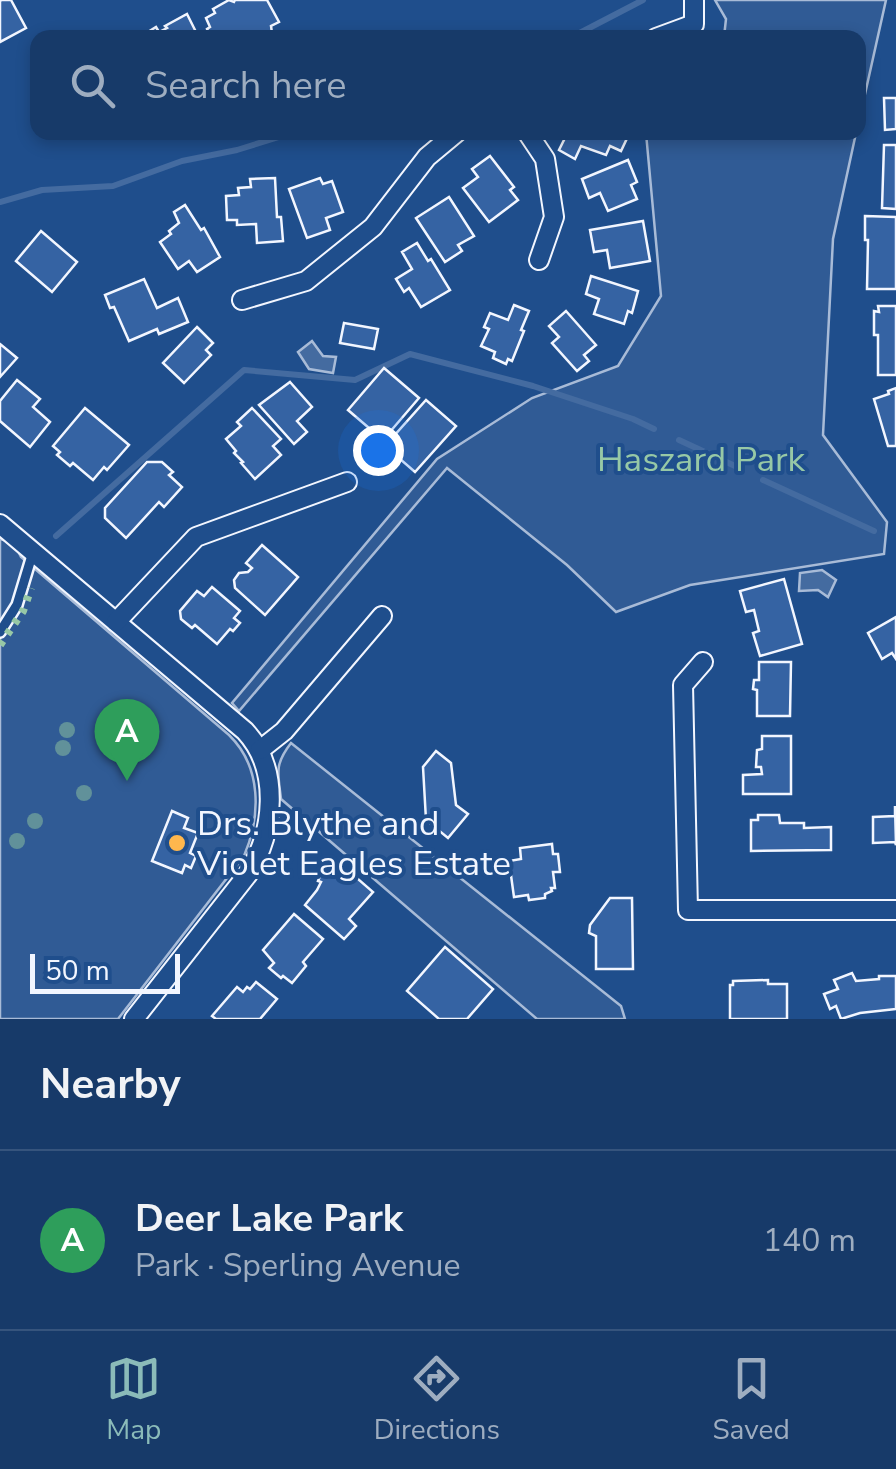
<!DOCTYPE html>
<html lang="en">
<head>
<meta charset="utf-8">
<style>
	body { margin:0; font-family:"Nunito Sans",sans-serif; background:#20416f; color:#f1f3f6 }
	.scale { position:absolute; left:30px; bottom:25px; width:150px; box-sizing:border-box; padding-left:10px; border:5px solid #f2f6ff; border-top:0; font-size:28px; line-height:35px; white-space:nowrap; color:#f2f6ff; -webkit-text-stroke:8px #1f4e8c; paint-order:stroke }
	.you { position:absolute; left:378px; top:450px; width:35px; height:35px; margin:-25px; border:8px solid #fff; border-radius:50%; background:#1a73e8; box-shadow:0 0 0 15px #1a73e833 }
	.badge { display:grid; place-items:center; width:65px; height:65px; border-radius:50%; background:#8bbbb9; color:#fff; font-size:32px; font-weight:700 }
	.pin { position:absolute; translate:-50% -82px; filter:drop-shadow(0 2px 5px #0008) }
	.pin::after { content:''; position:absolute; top:52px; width:35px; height:30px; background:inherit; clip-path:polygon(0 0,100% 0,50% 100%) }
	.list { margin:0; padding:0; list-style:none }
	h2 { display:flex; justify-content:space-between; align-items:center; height:130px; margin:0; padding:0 40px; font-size:42px }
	h2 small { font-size:32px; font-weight:400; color:#9eadc0 }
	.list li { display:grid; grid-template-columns:65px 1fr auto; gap:30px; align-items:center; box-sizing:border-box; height:180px; padding:0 40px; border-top:2px solid #36547d }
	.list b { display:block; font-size:38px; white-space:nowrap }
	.list p { margin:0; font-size:32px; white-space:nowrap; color:#9eadc0 }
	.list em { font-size:32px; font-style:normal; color:#9eadc0 }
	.icon { flex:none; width:55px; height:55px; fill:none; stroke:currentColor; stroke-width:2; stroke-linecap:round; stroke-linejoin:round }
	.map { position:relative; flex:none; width:896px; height:1019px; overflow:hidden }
	.search { position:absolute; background:#173a69; box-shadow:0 5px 15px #0003; left:30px; right:30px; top:30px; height:110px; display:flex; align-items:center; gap:25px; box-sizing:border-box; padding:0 35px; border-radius:20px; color:#9eadc0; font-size:38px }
	.sheet { height:310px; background:#173a69 }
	nav { display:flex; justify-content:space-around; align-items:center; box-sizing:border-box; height:140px; border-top:2px solid #36547d; background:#173a69; font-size:28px; color:#9eadc0 }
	nav a { display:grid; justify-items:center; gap:5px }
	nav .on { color:#8bbbb9 }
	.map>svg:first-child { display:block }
</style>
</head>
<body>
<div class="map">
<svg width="896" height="1019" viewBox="0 0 896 1019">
	<rect width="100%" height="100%" fill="#1f4e8c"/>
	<g fill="#305b95" stroke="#a8bbd7" stroke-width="2.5">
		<polygon points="715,0 886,0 859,121 858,38 724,37 726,19"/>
		<polygon points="646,133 856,133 833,239 823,435 887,522 884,554 690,585 616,612 567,565 447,468 239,711 232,703 437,459 532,398 618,366 661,296"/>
		<path d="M0 539 14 543 21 557 229 735C262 767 261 816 244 856L118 1019H0Z"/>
		<path d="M291 743 621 1006 625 1019H537L281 799C278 773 274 765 291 743Z"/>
	</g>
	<g fill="#446ba0" stroke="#a8bbd7" stroke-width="2.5">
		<polygon points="312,341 323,356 336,357 333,373 309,369 298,352"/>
		<polygon points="822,570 836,580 828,597 818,590 799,591 800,573"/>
	</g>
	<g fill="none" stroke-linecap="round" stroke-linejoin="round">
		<g stroke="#446ba0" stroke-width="6">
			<polyline points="570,38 643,0"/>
			<polyline points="0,202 42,190 113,186 182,161 237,150 295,132"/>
			<polyline points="679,440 735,466"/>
			<polyline points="763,480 874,531"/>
			<polyline points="56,536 244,370 355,380 410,354 533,386 633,419 654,429"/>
		</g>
	</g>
	<g fill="#3563a3" stroke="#f2f6ff" stroke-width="2.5">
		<polygon points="2,0 11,0 26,28 0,42 0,1"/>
		<polygon points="229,0 234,2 235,0 267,0 279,22 271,26 272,33 265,38 260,37 257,32 246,38 211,38 207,29 210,27 206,18 215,13 213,9"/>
		<polygon points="187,14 199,38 144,38 143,35 156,27 159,32 167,28 165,26"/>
		<polygon points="884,98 896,98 896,129 885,130"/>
		<polygon points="568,132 630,132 621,151 610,146 606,155 581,146 575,159 559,150"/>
		<polygon points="884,145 896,145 896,209 882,208"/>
		<polygon points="490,156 514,187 510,190 518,200 489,222 463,188 478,177 472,169"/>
		<polygon points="628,160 637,182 631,185 637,199 608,211 600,193 589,198 582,179"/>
		<polygon points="275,178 277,217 281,217 283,241 257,243 256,224 237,225 237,220 227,220 226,196 239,195 238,188 251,187 250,179"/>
		<polygon points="320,178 323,184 332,181 343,212 326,218 330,230 307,238 289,189"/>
		<polygon points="449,197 474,236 458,245 462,251 445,262 416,218"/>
		<polygon points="185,205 201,230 204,228 220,257 197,272 189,261 178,269 160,242 171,234 169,231 179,223 174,212"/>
		<polygon points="865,216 896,217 896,289 867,289 868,240 865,240"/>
		<polygon points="643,221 650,261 610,268 607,250 594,252 590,230"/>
		<polygon points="41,231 77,262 52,292 16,261"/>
		<polygon points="417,243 428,261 431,259 450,290 421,307 409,288 404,292 396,279 412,269 402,252"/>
		<polygon points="591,276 638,291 632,313 628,311 624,324 594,314 599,299 586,294"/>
		<polygon points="144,279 157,308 178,298 188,322 159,334 157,329 129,341 114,307 110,308 105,295"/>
		<polygon points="514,305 529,311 521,330 524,331 512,361 508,359 506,364 493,358 495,352 481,346 489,329 484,327 490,313 508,320"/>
		<polygon points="878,306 896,306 896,375 878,375 878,335 874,335 874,311 879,312"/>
		<polygon points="566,311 596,345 584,355 589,361 577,371 552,343 559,337 549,326"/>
		<polygon points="344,323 378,329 374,349 340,343"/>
		<polygon points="197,327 213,343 206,350 211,355 184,383 163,363"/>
		<polygon points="0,344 17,358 0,377"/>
		<polygon points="384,368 419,398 383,440 348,410"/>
		<polygon points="17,380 40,399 33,407 50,422 30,447 0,421 0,401"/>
		<polygon points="290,382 312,407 297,421 307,432 294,444 259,405"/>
		<polygon points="896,388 896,446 888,446 874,399 889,394 888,391"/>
		<polygon points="426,400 456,426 415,472 385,446"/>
		<polygon points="85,408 129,445 107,470 104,467 93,480 73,463 70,466 57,455 60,452 53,446"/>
		<polygon points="252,408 281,439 273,446 281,455 255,479 241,463 243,462 234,453 236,451 226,439 241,426 237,422"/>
		<polygon points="147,462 162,462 173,472 169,475 182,487 164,507 159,502 126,538 105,518 105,508"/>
		<polygon points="262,545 298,577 265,615 235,588 234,580 239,573 248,572 252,568 246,563"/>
		<polygon points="784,579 802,644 760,656 753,633 759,631 754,610 746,612 740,591"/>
		<polygon points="212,587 240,611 234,618 240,623 233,631 230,629 217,644 195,625 192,628 181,619 180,611 197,591 204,596"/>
		<polygon points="896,617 896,659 892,653 882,659 868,633"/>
		<polygon points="759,662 791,662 790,716 757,716 757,690 753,689 754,680 759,680"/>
		<polygon points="138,717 152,729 143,739 129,727"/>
		<polygon points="762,736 791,736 791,794 743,794 743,775 762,774 761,767 756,767 757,750 762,749"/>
		<polygon points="436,751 451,763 456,805 468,814 448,838 426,820 423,767"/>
		<polygon points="895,806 896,845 895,842 873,843 873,817 895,816"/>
		<polygon points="172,811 188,818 184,828 198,833 190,853 196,856 191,868 185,865 182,873 152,861"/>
		<polygon points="758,815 779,815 780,823 804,823 804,828 831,827 831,850 751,851 751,820 758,820"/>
		<polygon points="552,844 553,854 558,854 560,872 553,872 555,888 551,888 552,891 545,894 545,898 529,900 528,895 514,897 509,861 521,859 520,848"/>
		<polygon points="326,862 350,872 373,892 349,919 356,926 344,939 305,905 317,890 321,882 318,881"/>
		<polygon points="610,898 632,898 633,969 596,969 596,936 589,933 590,925"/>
		<polygon points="294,914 323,939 303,962 306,966 292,983 283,976 281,978 269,968 274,963 263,950"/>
		<polygon points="445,947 493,989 467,1019 439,1019 407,991"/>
		<polygon points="852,973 856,981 879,979 879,976 896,976 896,1009 860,1013 841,1019 836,1006 830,1009 824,994 838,989 834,980"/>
		<polygon points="768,980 768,984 787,984 787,1019 730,1019 730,985 733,985 733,981"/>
		<polygon points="256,982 277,999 260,1019 216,1019 212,1016 237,987 243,992 247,987 250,989"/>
	</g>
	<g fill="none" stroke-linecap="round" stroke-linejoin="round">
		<g stroke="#f2f6ff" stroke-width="14">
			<polyline id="service" points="0,632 17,605 33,552"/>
		</g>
		<g stroke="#f2f6ff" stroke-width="22">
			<g id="minor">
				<polyline points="656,38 694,24 694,0"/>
				<polyline points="527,132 545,159 554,217 539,260"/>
				<polyline points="242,300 306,281 373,227 427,157 457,132"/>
				<path d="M0 524 245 731C281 770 274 832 248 874L134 1019"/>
				<polyline points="116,622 196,537 347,482"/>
				<polyline points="703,662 683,685 688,910 896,910"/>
				<polyline points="260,750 284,731 382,616"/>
			</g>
		</g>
		<use href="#service" stroke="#1f4e8c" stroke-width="9"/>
		<use href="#minor" stroke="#1f4e8c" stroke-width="18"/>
		<polyline stroke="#97c8a6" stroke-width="8" stroke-dasharray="5 8" stroke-linecap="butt" points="0,645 23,611 31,588"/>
	</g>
	<g fill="#61919a">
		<circle cx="67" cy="730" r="8"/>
		<circle cx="63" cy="748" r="8"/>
		<circle cx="84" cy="793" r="8"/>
		<circle cx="35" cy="821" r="8"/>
		<circle cx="17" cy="841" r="8"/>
	</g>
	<circle fill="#ffb74d" stroke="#1f4e8c" stroke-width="4" cx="177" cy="843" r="10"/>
	<g text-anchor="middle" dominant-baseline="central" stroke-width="8" stroke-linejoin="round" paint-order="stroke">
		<g font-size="35" fill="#97c8a6" stroke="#1f4e8c">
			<text x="701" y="459">Haszard Park</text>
		</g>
		<g font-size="35" fill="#f2f6ff" stroke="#1f4e8c" text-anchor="start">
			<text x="197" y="823">Drs. Blythe and<tspan x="197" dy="40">Violet Eagles Estate</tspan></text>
		</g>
	</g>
</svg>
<div class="scale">50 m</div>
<div class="you"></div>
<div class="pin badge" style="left:127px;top:781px;background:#2e9e5b">A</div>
<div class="search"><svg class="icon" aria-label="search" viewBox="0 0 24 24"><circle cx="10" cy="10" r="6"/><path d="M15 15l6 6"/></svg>Search here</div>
</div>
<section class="sheet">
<h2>Nearby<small></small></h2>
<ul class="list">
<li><span class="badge" style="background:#2e9e5b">A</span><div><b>Deer Lake Park</b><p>Park · Sperling Avenue</p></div><em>140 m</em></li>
</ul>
</section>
<nav>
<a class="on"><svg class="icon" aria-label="map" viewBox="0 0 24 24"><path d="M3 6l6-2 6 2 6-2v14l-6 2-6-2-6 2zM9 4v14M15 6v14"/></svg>Map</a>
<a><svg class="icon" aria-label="directions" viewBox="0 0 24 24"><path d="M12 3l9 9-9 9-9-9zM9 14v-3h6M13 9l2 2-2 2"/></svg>Directions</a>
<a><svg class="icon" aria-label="saved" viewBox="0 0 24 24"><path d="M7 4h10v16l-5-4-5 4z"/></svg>Saved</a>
</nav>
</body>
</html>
